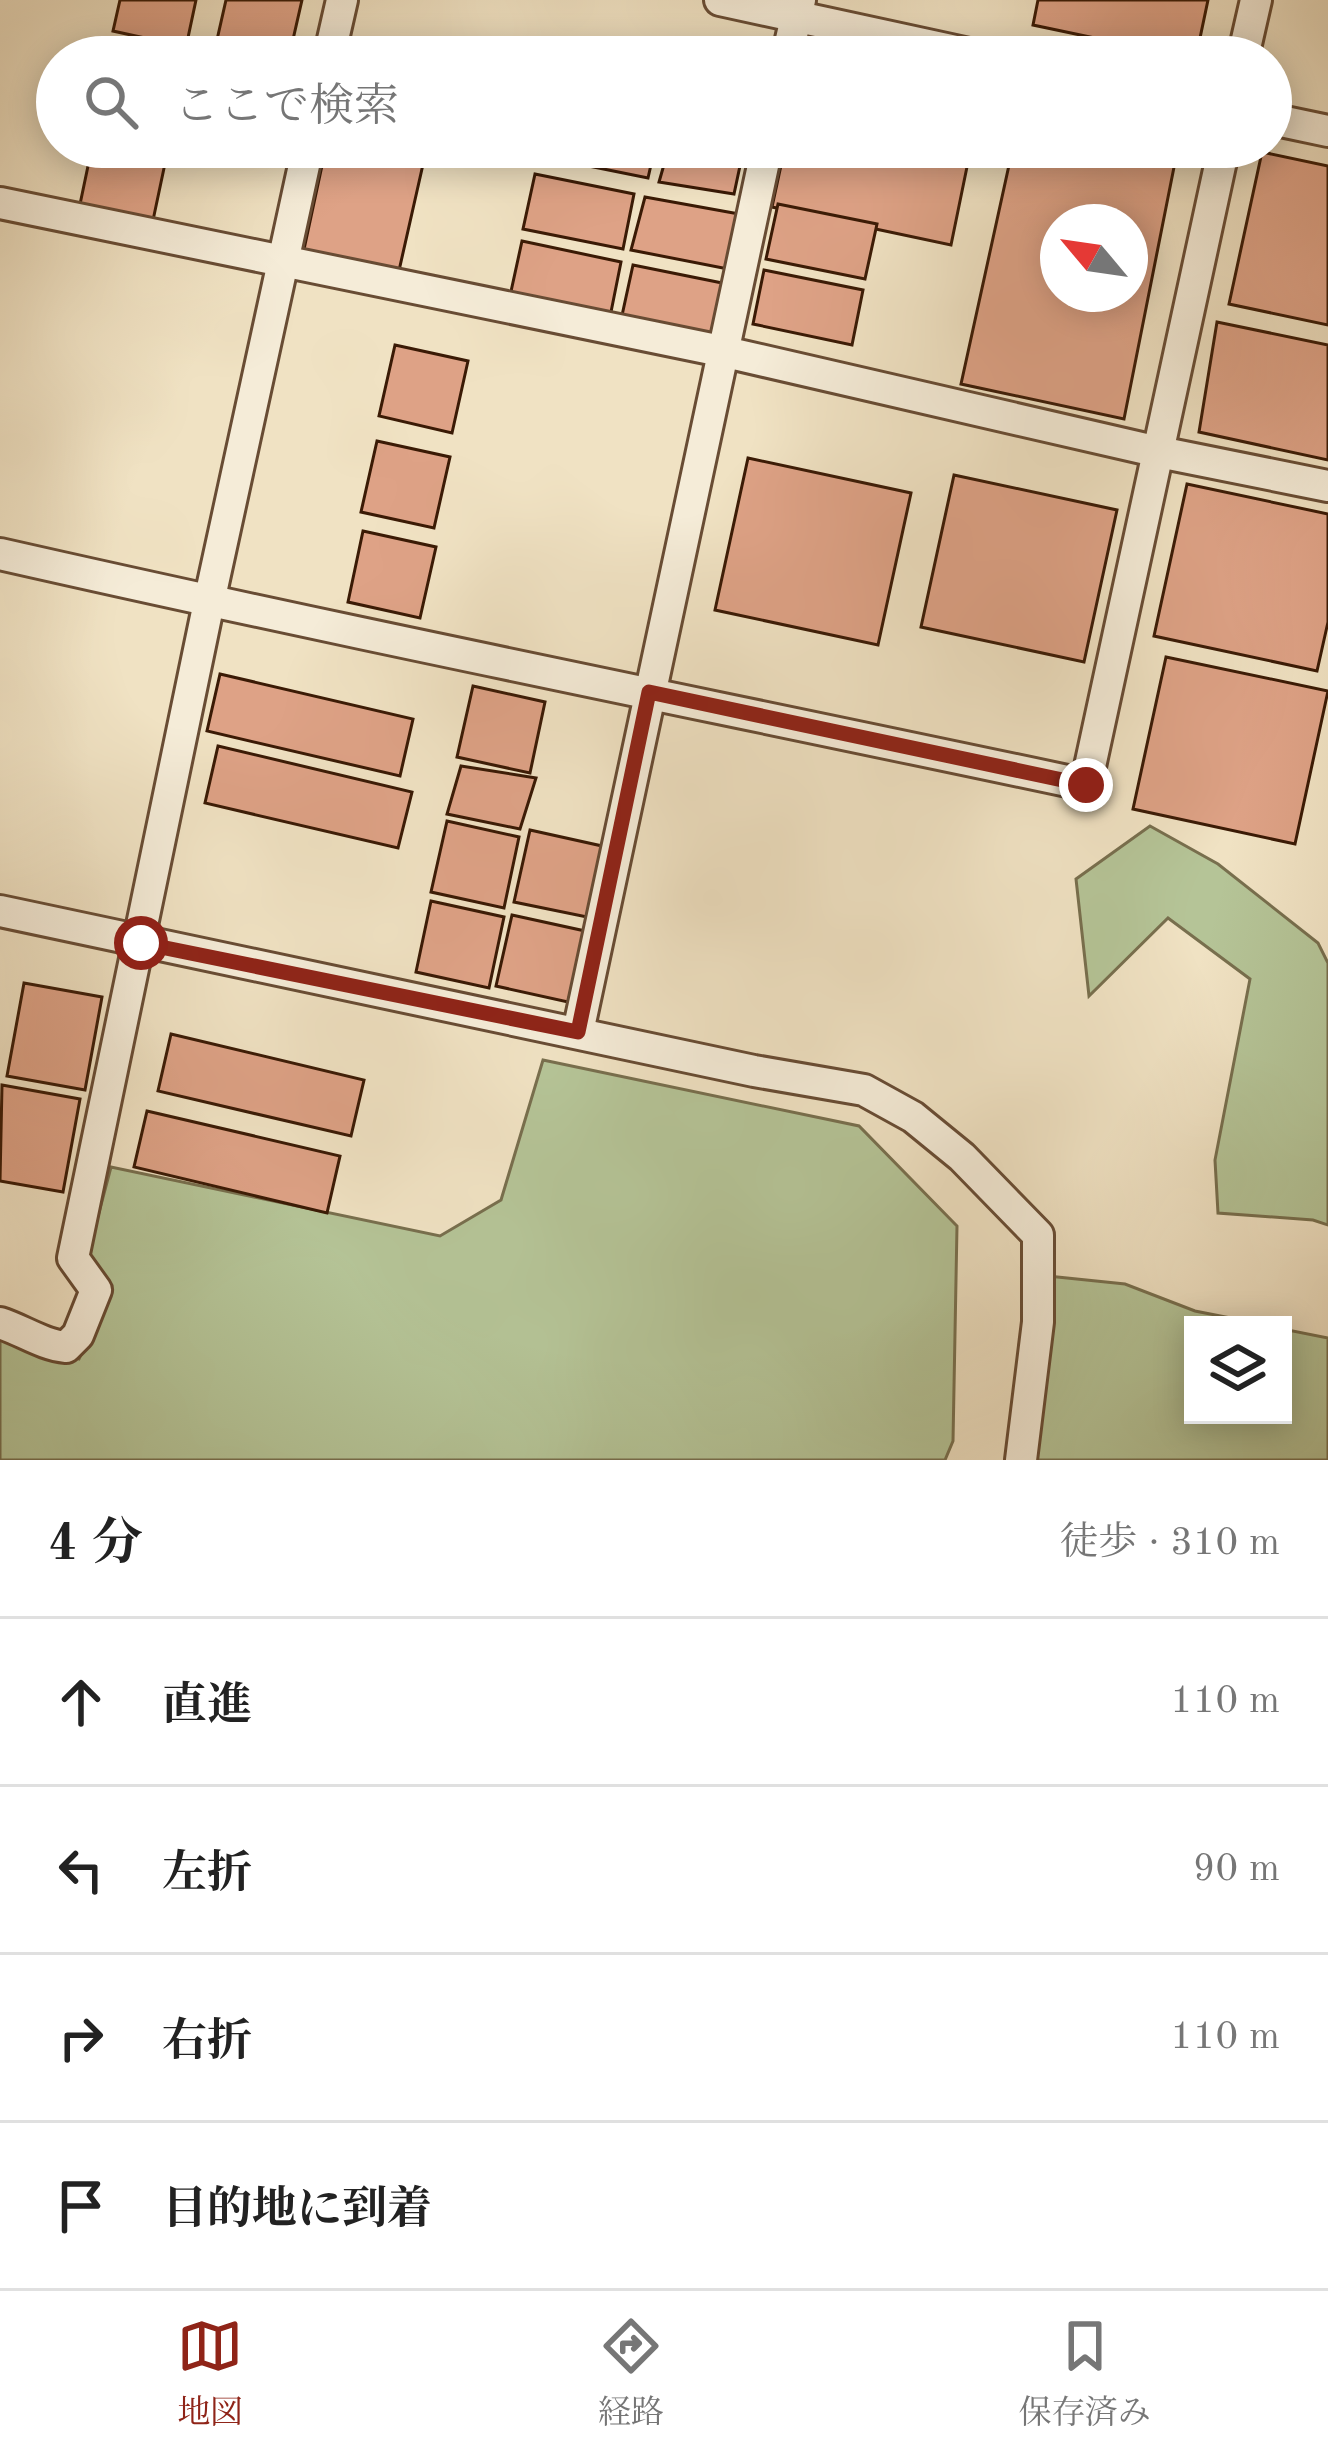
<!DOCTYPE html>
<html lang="ja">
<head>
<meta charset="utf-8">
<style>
	body { margin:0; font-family:"Old Standard TT","Noto Serif JP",serif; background:#f2f2f2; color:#222 }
	.controls { position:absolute; right:36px; bottom:36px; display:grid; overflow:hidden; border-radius:0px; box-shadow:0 6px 30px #0003 }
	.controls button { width:108px; height:108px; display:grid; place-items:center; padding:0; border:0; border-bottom:3px solid #e0e0e0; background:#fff; color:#222; font:60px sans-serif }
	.compass { position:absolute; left:1040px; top:204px; width:108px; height:108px; border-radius:50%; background:#fff; box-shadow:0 6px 30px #0003; rotate:299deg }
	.stop { position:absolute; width:36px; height:36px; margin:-27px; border:9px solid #8f2418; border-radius:50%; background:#fff }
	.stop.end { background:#8f2418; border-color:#fff; box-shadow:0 3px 12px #0008 }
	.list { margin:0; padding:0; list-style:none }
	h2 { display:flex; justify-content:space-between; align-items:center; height:156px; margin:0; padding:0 48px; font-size:51px }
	h2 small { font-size:39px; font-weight:400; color:#767676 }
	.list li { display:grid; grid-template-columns:78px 1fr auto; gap:36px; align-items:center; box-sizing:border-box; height:168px; padding:0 48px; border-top:3px solid #e0e0e0 }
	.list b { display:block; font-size:45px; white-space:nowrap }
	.list em { font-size:39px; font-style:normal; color:#767676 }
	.icon { flex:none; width:66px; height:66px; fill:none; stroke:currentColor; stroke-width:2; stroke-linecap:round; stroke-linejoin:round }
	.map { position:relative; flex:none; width:1328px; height:1460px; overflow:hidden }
	.search { position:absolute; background:#fff; box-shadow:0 6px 30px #0003; left:36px; right:36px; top:36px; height:132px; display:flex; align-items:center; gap:30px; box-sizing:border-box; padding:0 42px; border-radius:66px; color:#767676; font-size:45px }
	.sheet { height:828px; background:#fff }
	nav { display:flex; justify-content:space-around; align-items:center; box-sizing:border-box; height:168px; border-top:3px solid #e0e0e0; background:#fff; font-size:33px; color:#767676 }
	nav a { display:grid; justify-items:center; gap:6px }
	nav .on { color:#8f2418 }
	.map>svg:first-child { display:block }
</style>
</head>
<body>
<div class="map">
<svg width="1328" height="1460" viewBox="0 0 1328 1460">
	<rect width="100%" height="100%" fill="#f0e2c3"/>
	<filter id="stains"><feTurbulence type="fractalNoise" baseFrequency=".00167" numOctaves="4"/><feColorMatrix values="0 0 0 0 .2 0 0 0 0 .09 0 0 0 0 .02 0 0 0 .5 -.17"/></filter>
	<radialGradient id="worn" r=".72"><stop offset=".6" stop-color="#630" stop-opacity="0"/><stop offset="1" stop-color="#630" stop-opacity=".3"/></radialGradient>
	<g fill="#b5c497" stroke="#786f4e" stroke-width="3">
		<polygon points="1150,826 1218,864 1318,943 1328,963 1328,1225 1313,1220 1218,1213 1215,1160 1250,979 1168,918 1089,996 1076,879"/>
		<polygon points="543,1060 859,1126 957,1226 953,1441 945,1460 0,1460 0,1334 79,1359 109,1295 88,1254 111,1167 440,1236 501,1200"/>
		<polygon points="1038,1275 1125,1284 1195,1311 1266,1325 1193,1325 1193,1415 1283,1415 1283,1329 1328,1338 1328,1460 1031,1460"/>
	</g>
	<g fill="#dea286" stroke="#3a1a05" stroke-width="3" fill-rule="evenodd">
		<polygon points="120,0 196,0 186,47 113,31"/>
		<polygon points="226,0 302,0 289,57 232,57 214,53"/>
		<polygon points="1038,0 1208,0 1196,57 1185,57 1033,25"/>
		<polygon points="92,147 137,147 167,154 152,225 79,209"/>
		<polygon points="326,147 366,147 424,160 398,275 303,254"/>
		<polygon points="551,147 655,147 648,178 549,158"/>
		<polygon points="669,147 744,147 734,194 659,182"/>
		<polygon points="785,147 897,147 968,162 951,245 772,207"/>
		<path d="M1013 147H1178L1124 419 961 384ZM1058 222H1130V294H1058Z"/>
		<polygon points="1262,152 1328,166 1328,325 1229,304"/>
		<polygon points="535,174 634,194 623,249 523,229"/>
		<polygon points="645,197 739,214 728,269 631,250"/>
		<polygon points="778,204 877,224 865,279 766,259"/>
		<polygon points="522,241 621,262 610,317 510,296"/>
		<polygon points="633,265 732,285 721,340 621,320"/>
		<polygon points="764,270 863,290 852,345 753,324"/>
		<polygon points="1217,322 1328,345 1328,460 1199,432"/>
		<polygon points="395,345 468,361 452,433 379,416"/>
		<polygon points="377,441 450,457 434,528 361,512"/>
		<polygon points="748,458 911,493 878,645 715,610"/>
		<polygon points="954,475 1117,510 1084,662 921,627"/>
		<polygon points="1187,484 1328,514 1328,622 1317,671 1154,636"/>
		<polygon points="363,531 436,547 420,618 348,602"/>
		<polygon points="1166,657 1328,691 1295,844 1133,809"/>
		<polygon points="220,674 413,719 400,776 207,731"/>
		<polygon points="473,686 545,702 530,773 457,757"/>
		<polygon points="218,746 412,792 398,848 205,803"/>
		<polygon points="461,766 536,778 520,829 447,814"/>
		<polygon points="447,821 519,837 504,908 431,892"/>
		<polygon points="530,830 602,846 587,917 514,902"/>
		<polygon points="431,901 504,917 489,988 416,972"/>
		<polygon points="512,915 585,931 568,1002 496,986"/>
		<polygon points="24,983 102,997 85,1090 7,1076"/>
		<polygon points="171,1034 364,1080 351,1136 158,1091"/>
		<polygon points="2,1085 80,1099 63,1192 0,1181"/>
		<polygon points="147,1111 340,1156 327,1213 134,1167"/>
	</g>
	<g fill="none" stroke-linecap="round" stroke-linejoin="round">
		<g stroke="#684c34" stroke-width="36">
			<g id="minor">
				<polyline points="720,0 983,57"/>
				<polyline points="329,57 342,0"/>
				<polyline points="787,57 800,0"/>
				<polyline points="1243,57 1256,0"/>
				<polyline points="1271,119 1328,131"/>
				<polyline points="0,203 721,351 1159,452 1328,486"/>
				<path d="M0 554C361 636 724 708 1086 785L1224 147"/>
				<polyline points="0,911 754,1071 864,1090 913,1117 962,1157 1038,1235 1038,1322 1021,1460"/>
				<polyline points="578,1032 767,147"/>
				<path d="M0 1323C22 1330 43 1345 66 1347L78 1335 96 1290 73 1258 209 602 308 147"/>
			</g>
		</g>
		<use href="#minor" stroke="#f5ecd8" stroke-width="30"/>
	</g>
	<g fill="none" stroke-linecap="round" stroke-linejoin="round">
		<polyline stroke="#8f2418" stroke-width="15" points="141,943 578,1032 649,692 1086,785"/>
	</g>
	<rect width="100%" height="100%" filter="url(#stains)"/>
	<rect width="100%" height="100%" fill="url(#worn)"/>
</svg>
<div class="controls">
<button><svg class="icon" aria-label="layers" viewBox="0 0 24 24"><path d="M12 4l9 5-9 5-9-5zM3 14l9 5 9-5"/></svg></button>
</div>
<svg class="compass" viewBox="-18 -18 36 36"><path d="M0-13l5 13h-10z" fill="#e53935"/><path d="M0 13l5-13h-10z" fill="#767676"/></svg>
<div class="stop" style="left:141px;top:943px"></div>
<div class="stop end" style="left:1086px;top:785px"></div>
<div class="search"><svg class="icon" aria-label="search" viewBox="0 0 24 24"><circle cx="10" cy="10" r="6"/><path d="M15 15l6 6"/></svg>ここで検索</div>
</div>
<section class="sheet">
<h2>4 分<small>徒歩 · 310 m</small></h2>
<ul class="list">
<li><svg class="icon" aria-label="ahead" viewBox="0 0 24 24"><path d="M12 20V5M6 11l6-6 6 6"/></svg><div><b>直進</b></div><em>110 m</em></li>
<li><svg class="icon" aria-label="left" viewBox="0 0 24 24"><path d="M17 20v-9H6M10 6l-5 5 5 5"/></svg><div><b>左折</b></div><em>90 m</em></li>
<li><svg class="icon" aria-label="right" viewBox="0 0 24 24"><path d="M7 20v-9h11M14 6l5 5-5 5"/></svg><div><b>右折</b></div><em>110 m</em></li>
<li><svg class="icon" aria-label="arrive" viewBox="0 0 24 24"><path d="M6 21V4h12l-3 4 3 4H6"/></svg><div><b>目的地に到着</b></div></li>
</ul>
</section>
<nav>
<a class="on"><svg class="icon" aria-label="map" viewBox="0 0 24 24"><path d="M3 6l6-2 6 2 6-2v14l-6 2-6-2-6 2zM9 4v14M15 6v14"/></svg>地図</a>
<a><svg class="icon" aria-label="directions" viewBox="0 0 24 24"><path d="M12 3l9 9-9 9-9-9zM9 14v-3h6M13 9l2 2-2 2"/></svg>経路</a>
<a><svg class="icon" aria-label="saved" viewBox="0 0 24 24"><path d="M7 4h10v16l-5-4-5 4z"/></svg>保存済み</a>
</nav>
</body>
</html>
